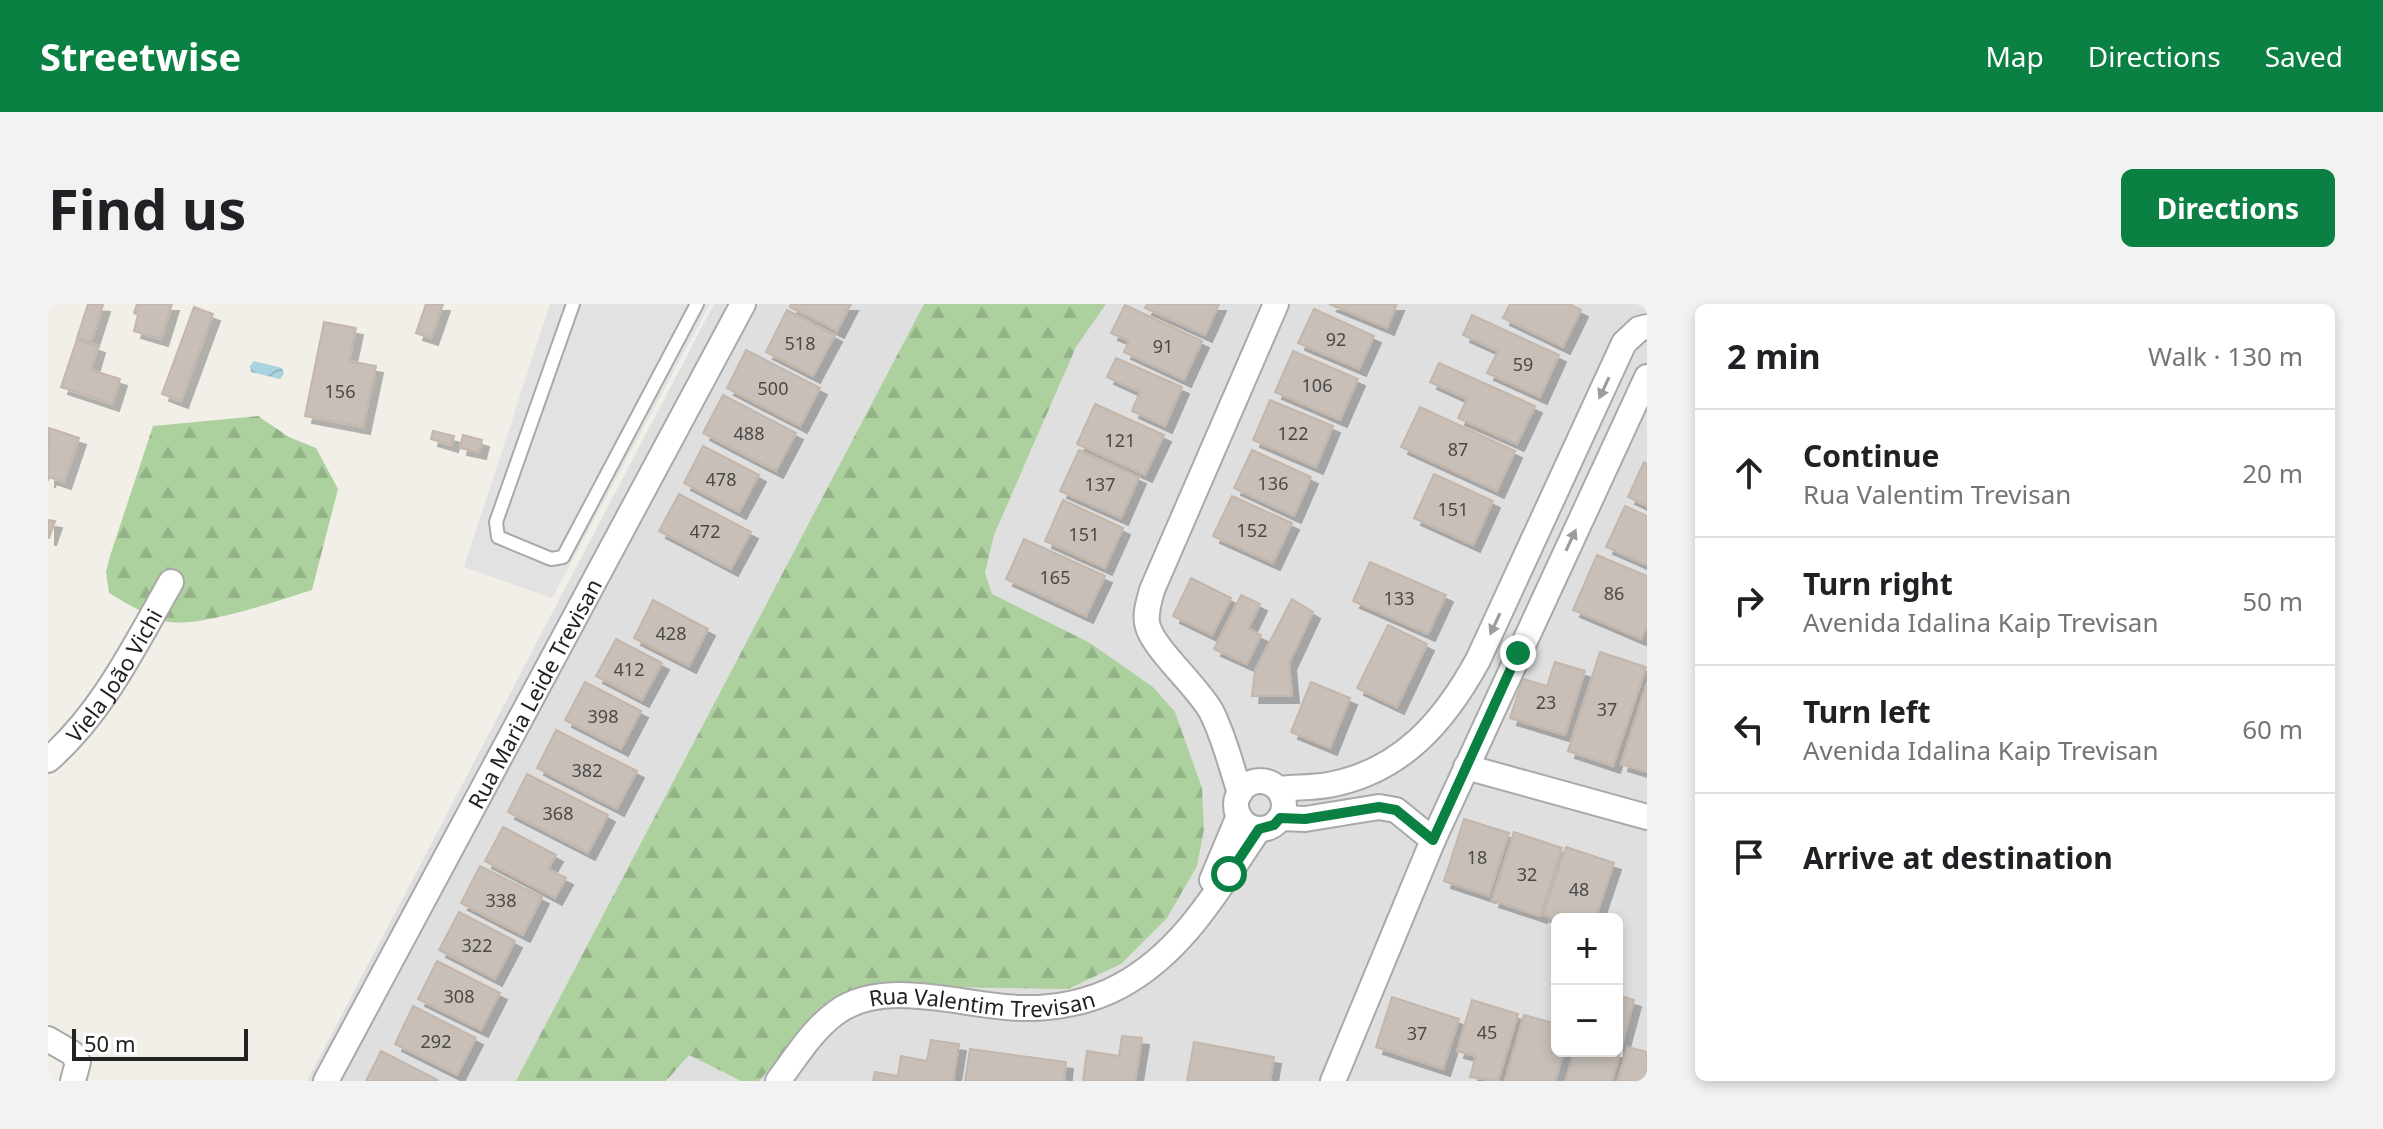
<!DOCTYPE html>
<html lang="en">
<head>
<meta charset="utf-8">
<style>
	body { margin:0; font-family:"Noto Sans",sans-serif; background:#f2f2f2; color:#202124 }
	.controls { position:absolute; right:24px; bottom:24px; display:grid; overflow:hidden; border-radius:12px; box-shadow:0 4px 12px #0003 }
	.controls button { width:72px; height:72px; display:grid; place-items:center; padding:0; border:0; border-bottom:2px solid #e0e0e0; background:#fff; color:#202124; font:40px sans-serif }
	.scale { position:absolute; left:24px; bottom:20px; width:176px; box-sizing:border-box; padding-left:8px; border:4px solid #222; border-top:0; font-size:22px; line-height:28px; white-space:nowrap; color:#222; -webkit-text-stroke:6px #fff; paint-order:stroke }
	.stop { position:absolute; width:24px; height:24px; margin:-18px; border:6px solid #0b8043; border-radius:50%; background:#fff }
	.stop.end { background:#0b8043; border-color:#fff; box-shadow:0 2px 8px #0008 }
	.list { margin:0; padding:0; list-style:none }
	h2 { display:flex; justify-content:space-between; align-items:center; height:104px; margin:0; padding:0 32px; font-size:34px }
	h2 small { font-size:26px; font-weight:400; color:#757577 }
	.list li { display:grid; grid-template-columns:52px 1fr auto; gap:24px; align-items:center; box-sizing:border-box; height:128px; padding:0 32px; border-top:2px solid #e0e0e0 }
	.list b { display:block; font-size:30px; white-space:nowrap }
	.list p { margin:0; font-size:26px; white-space:nowrap; color:#757577 }
	.list em { font-size:26px; font-style:normal; color:#757577 }
	.icon { flex:none; width:44px; height:44px; fill:none; stroke:currentColor; stroke-width:2; stroke-linecap:round; stroke-linejoin:round }
	.map { position:relative; flex:none; width:1599px; height:777px; overflow:hidden; border-radius:12px }
	header { display:flex; align-items:center; gap:48px; box-sizing:border-box; height:112px; padding:0 40px; background:#0b8043; color:#fff }
	header strong { font-size:38px }
	nav { display:flex; gap:44px; margin-inline-start:auto; font-size:28px }
	.intro { display:flex; align-items:center; justify-content:space-between; box-sizing:border-box; height:192px; padding:0 48px }
	h1 { margin:0; font-size:56px }
	.button { padding:20px 36px; border-radius:12px; background:#0b8043; color:#fff; font-size:28px; font-weight:700 }
	main { display:flex; gap:48px; padding:0 48px }
	aside { flex:1; background:#fff; border-radius:12px; box-shadow:0 4px 12px #0003 }
	.map>svg:first-child { display:block }
</style>
</head>
<body>
<header>
<strong>Streetwise</strong>
<nav><a>Map</a><a>Directions</a><a>Saved</a></nav>
</header>
<div class="intro"><h1>Find us</h1><a class="button">Directions</a></div>
<main>
<div class="map">
<svg width="1599" height="777" viewBox="0 0 1599 777">
	<defs>
		<pattern id="forest-firs" width="22" height="20" patternUnits="userSpaceOnUse" patternTransform="scale(2)"><rect width="22" height="20" fill="#add19e"/><path d="M5 1l3.5 6h-7zM16 11l3.5 6h-7z" fill="#95b388"/></pattern>
		<pattern id="water-waves" width="16" height="10" patternUnits="userSpaceOnUse" patternTransform="scale(2)"><rect width="16" height="10" fill="#aad3df"/><path d="M0 5q4-4 8 0t8 0" fill="none" stroke="#92b5bf"/></pattern>
		<filter id="shadow"><feDropShadow dx="7" dy="7" stdDeviation="0" flood-color="#0004"/></filter>
	</defs>
	<rect width="100%" height="100%" fill="#f2efe9"/>
	<path fill="#e0dfdf" fill-rule="evenodd" d="M666 0H1599V777H259ZM1509 615H1569V747H1509Z"/>
	<g fill="url(#forest-firs)">
		<polygon points="876,0 1058,0 1028,43 946,231 937,269 944,290 1042,339 1105,383 1127,408 1154,484 1156,525 1149,562 1119,614 1073,660 1020,685 893,683 847,677 798,691 746,735 711,777 693,777 641,751 618,777 468,777"/>
		<path d="M210 112 241 133 268 144 290 185 264 286C232 296 146 326 117 317 97 311 78 299 61 289L58 268 62 252 105 122Z"/>
	</g>
	<polygon fill="#e2e2e2" points="502,0 662,0 504,294 416,263"/>
	<polygon fill="url(#water-waves)" points="206,57 234,64 236,70 232,75 203,68 202,62"/>
	<g fill="#c7bfb8" stroke="#c4b6ab" stroke-width="2" filter="url(#shadow)">
		<polygon points="40,0 55,1 43,38 29,34"/>
		<polygon points="89,0 124,0 113,35 86,27 90,11 86,9"/>
		<polygon points="378,0 395,0 383,34 368,29"/>
		<polygon points="743,0 803,0 789,27 742,3"/>
		<polygon points="1099,0 1171,0 1157,31 1097,4"/>
		<polygon points="1281,0 1349,0 1339,24"/>
		<polygon points="1462,0 1521,0 1533,6 1515,43 1455,14"/>
		<polygon points="1077,1 1154,37 1136,76 1076,48 1081,37 1063,29"/>
		<polygon points="146,3 165,10 133,97 114,90"/>
		<polygon points="1266,5 1326,32 1311,65 1250,39"/>
		<polygon points="739,6 787,31 765,72 718,48"/>
		<polygon points="1424,11 1511,51 1492,93 1439,69 1450,47 1415,31"/>
		<polygon points="276,18 308,24 301,57 328,62 315,123 257,112"/>
		<polygon points="29,35 50,42 43,66 72,75 64,100 13,83"/>
		<polygon points="698,46 772,84 752,122 679,84"/>
		<polygon points="1245,47 1310,75 1292,116 1227,88"/>
		<polygon points="1068,54 1134,83 1117,122 1084,107 1092,88 1059,73"/>
		<polygon points="1391,59 1487,102 1469,140 1410,114 1419,95 1382,78"/>
		<polygon points="675,91 748,129 728,167 655,129"/>
		<polygon points="1222,96 1285,122 1268,163 1205,136"/>
		<polygon points="1047,100 1116,131 1097,171 1029,140"/>
		<polygon points="1372,103 1467,147 1449,187 1353,143"/>
		<polygon points="1,124 31,134 16,178 1,173 0,177"/>
		<polygon points="385,127 406,132 403,141 383,135"/>
		<polygon points="415,131 434,136 431,148 412,144"/>
		<polygon points="655,142 711,171 691,208 636,179"/>
		<polygon points="1031,146 1091,173 1073,214 1012,187"/>
		<polygon points="1204,146 1263,173 1246,212 1186,184"/>
		<polygon points="1596,158 1599,160 1599,202 1580,193"/>
		<polygon points="1386,170 1445,197 1425,241 1366,214"/>
		<polygon points="631,190 703,228 683,265 611,227"/>
		<polygon points="1184,192 1244,219 1225,259 1165,232"/>
		<polygon points="1015,196 1075,224 1057,264 997,237"/>
		<polygon points="1577,202 1599,212 1599,261 1558,243"/>
		<polygon points="0,216 7,217 1,234 0,234"/>
		<polygon points="976,235 1057,272 1038,312 958,275"/>
		<polygon points="1549,251 1599,272 1599,322 1593,335 1525,306"/>
		<polygon points="1322,258 1398,291 1380,330 1305,297"/>
		<polygon points="1143,274 1183,294 1164,331 1125,312"/>
		<polygon points="1193,291 1212,300 1200,325 1213,331 1199,360 1166,345"/>
		<polygon points="1244,295 1265,308 1241,359 1244,392 1204,392 1207,366"/>
		<polygon points="605,296 660,325 641,362 586,334"/>
		<polygon points="1340,321 1379,340 1349,403 1309,384"/>
		<polygon points="568,335 614,359 594,396 548,372"/>
		<polygon points="1552,348 1598,363 1565,462 1520,447"/>
		<polygon points="1507,358 1537,367 1517,431 1462,414 1475,375 1499,382"/>
		<polygon points="537,378 593,407 573,445 517,416"/>
		<polygon points="1263,378 1302,394 1282,444 1243,428"/>
		<polygon points="1599,379 1599,468 1573,460"/>
		<polygon points="508,426 589,467 569,505 489,464"/>
		<polygon points="479,470 560,511 540,549 460,508"/>
		<polygon points="1416,515 1461,529 1441,592 1396,577"/>
		<polygon points="455,523 508,551 500,565 518,574 507,594 437,557"/>
		<polygon points="1466,528 1514,544 1492,612 1444,596"/>
		<polygon points="1518,543 1566,559 1547,615 1509,616 1495,611"/>
		<polygon points="432,562 494,593 475,631 413,599"/>
		<polygon points="411,608 467,637 447,675 391,646"/>
		<polygon points="389,657 452,689 433,726 370,695"/>
		<polygon points="1569,691 1586,696 1564,777 1518,777 1526,747 1569,747"/>
		<polygon points="1344,693 1411,715 1395,765 1328,743"/>
		<polygon points="1424,696 1470,710 1450,777 1422,773 1428,752 1409,747"/>
		<polygon points="365,702 428,734 409,771 347,740"/>
		<polygon points="1476,711 1509,720 1509,747 1516,747 1507,777 1457,777"/>
		<polygon points="1074,732 1094,734 1087,777 1035,777 1039,747 1071,752"/>
		<polygon points="883,736 911,740 905,777 825,777 827,768 850,772 853,752 879,757"/>
		<polygon points="1146,738 1226,753 1222,777 1139,777"/>
		<polygon points="1580,743 1599,748 1599,777 1570,777"/>
		<polygon points="922,745 1018,758 1016,777 917,777"/>
		<polygon points="333,747 390,776 390,777 318,777"/>
	</g>
	<g fill="none" stroke-linecap="round" stroke-linejoin="round">
		<g stroke="#a9a9a9" stroke-width="16">
			<polyline id="service" points="525,0 448,218 450,233 503,255 515,253 649,0"/>
		</g>
		<g stroke="#a9a9a9" stroke-width="28">
			<g id="minor">
				<path id="s1" d="M0 456C55 408 87 341 123 278"/>
				<polyline points="1418,463 1599,513"/>
				<circle cx="1212" cy="501" r="24"/>
				<path d="M1231 485C1247 483 1264 484 1280 481 1353 468 1396 418 1430 356L1576 39 1591 25 1599 23"/>
				<path d="M1192 489C1183 462 1176 432 1163 407 1149 382 1107 346 1100 323 1096 311 1101 298 1104 286L1228 0"/>
				<polyline points="1232,514 1257,515 1331,503 1348,506 1385,536"/>
				<polyline points="1164,576 1191,512"/>
				<polyline points="0,735 24,749 30,758 25,777"/>
				<path id="s2" d="M278 777 695 0"/>
				<path id="s3" d="M730 777C748 753 764 726 789 708 838 673 917 703 973 704 1006 705 1043 698 1072 682 1136 648 1172 582 1211 525"/>
				<polyline points="1285,777 1385,536 1599,73"/>
			</g>
		</g>
		<use href="#service" stroke="#fff" stroke-width="12"/>
		<use href="#minor" stroke="#fff" stroke-width="24"/>
	</g>
	<defs><path id="oneway-solid" d="M-6-.8H1V-3.2L6.5 0L1 3.2V.8H-6Z" transform="scale(2)"/></defs>
	<g fill="#9c9c9c">
		<use href="#oneway-solid" transform="translate(1556 84) rotate(115)"/>
		<use href="#oneway-solid" transform="translate(1523 236) rotate(-65)"/>
		<use href="#oneway-solid" transform="translate(1447 320) rotate(115)"/>
	</g>
	<g fill="none" stroke-linecap="round" stroke-linejoin="round">
		<polyline stroke="#0b8043" stroke-width="10" points="1181,570 1211,525 1226,521 1232,514 1257,515 1331,503 1348,506 1385,536 1470,349"/>
	</g>
	<g text-anchor="middle" dominant-baseline="central" stroke-width="8" stroke-linejoin="round" paint-order="stroke">
		<g font-size="18" fill="#4b4948">
			<text x="1288" y="35">92</text>
			<text x="752" y="39">518</text>
			<text x="1115" y="42">91</text>
			<text x="1475" y="60">59</text>
			<text x="1269" y="81">106</text>
			<text x="725" y="84">500</text>
			<text x="292" y="87">156</text>
			<text x="701" y="129">488</text>
			<text x="1245" y="129">122</text>
			<text x="1072" y="136">121</text>
			<text x="1410" y="145">87</text>
			<text x="673" y="175">478</text>
			<text x="1225" y="179">136</text>
			<text x="1052" y="180">137</text>
			<text x="1405" y="205">151</text>
			<text x="1204" y="226">152</text>
			<text x="657" y="227">472</text>
			<text x="1036" y="230">151</text>
			<text x="1007" y="273">165</text>
			<text x="1566" y="289">86</text>
			<text x="1351" y="294">133</text>
			<text x="623" y="329">428</text>
			<text x="581" y="365">412</text>
			<text x="1498" y="398">23</text>
			<text x="1559" y="405">37</text>
			<text x="555" y="412">398</text>
			<text x="539" y="466">382</text>
			<text x="510" y="509">368</text>
			<text x="1429" y="553">18</text>
			<text x="1479" y="570">32</text>
			<text x="1531" y="585">48</text>
			<text x="453" y="596">338</text>
			<text x="429" y="641">322</text>
			<text x="411" y="692">308</text>
			<text x="1439" y="728">45</text>
			<text x="1369" y="729">37</text>
			<text x="388" y="737">292</text>
		</g>
		<g font-size="22" fill="#222" stroke="#fff">
			<text stroke="none"><textPath href="#s1" startOffset="108">Viela João Vichi</textPath></text>
			<text stroke="none"><textPath href="#s2" startOffset="440">Rua Maria Leide Trevisan</textPath></text>
			<text stroke="none"><textPath href="#s3" startOffset="240">Rua Valentim Trevisan</textPath></text>
		</g>
	</g>
</svg>
<div class="controls">
<button>+</button>
<button>−</button>
</div>
<div class="scale">50 m</div>
<div class="stop" style="left:1181px;top:570px"></div>
<div class="stop end" style="left:1470px;top:349px"></div>
</div>
<aside>
<h2>2 min<small>Walk · 130 m</small></h2>
<ul class="list">
<li><svg class="icon" aria-label="ahead" viewBox="0 0 24 24"><path d="M12 20V5M6 11l6-6 6 6"/></svg><div><b>Continue</b><p>Rua Valentim Trevisan</p></div><em>20 m</em></li>
<li><svg class="icon" aria-label="right" viewBox="0 0 24 24"><path d="M7 20v-9h11M14 6l5 5-5 5"/></svg><div><b>Turn right</b><p>Avenida Idalina Kaip Trevisan</p></div><em>50 m</em></li>
<li><svg class="icon" aria-label="left" viewBox="0 0 24 24"><path d="M17 20v-9H6M10 6l-5 5 5 5"/></svg><div><b>Turn left</b><p>Avenida Idalina Kaip Trevisan</p></div><em>60 m</em></li>
<li><svg class="icon" aria-label="arrive" viewBox="0 0 24 24"><path d="M6 21V4h12l-3 4 3 4H6"/></svg><div><b>Arrive at destination</b></div></li>
</ul>
</aside>
</main>
</body>
</html>
